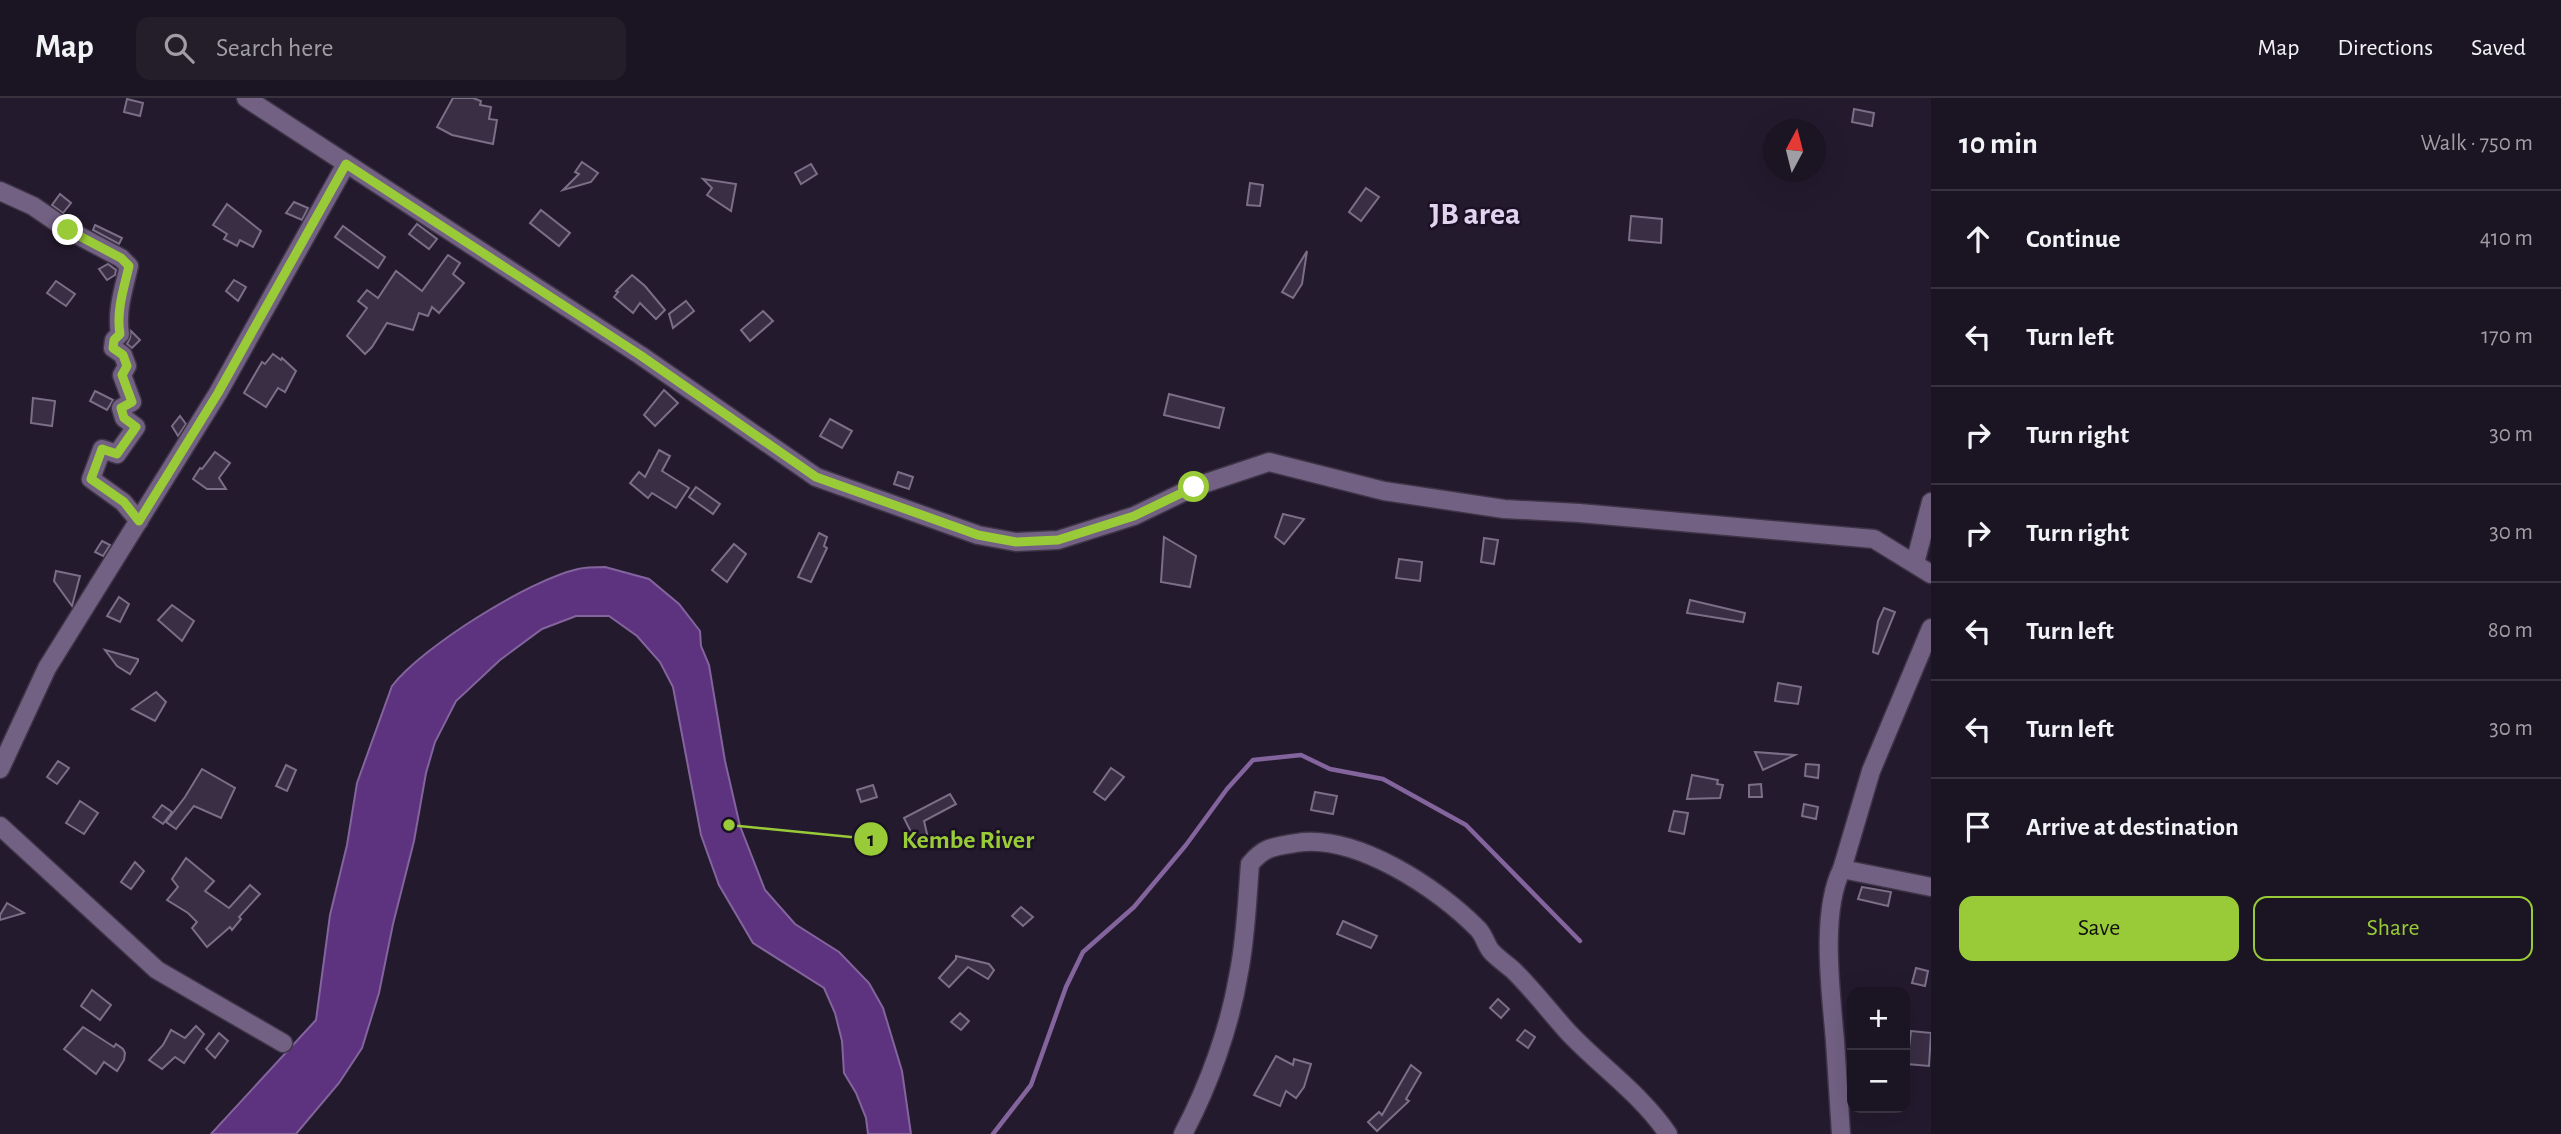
<!DOCTYPE html>
<html lang="en">
<head>
<meta charset="utf-8">
<style>
	body { margin:0; font-family:"Alegreya Sans",sans-serif; background:#241d2a; color:#f1f3f6 }
	.controls { position:absolute; right:21px; bottom:21px; display:grid; overflow:hidden; border-radius:14px; box-shadow:0 7px 28px #0002 }
	.controls button { width:63px; height:63px; display:grid; place-items:center; padding:0; border:0; border-bottom:2px solid #393340; background:#1b1422; color:#f1f3f6; font:35px sans-serif }
	.compass { position:absolute; left:1763px; top:21px; width:63px; height:63px; border-radius:50%; background:#1b1422; box-shadow:0 7px 28px #0002; rotate:7deg }
	.stop { position:absolute; width:21px; height:21px; margin:-16px; border:5px solid #98cb37; border-radius:50%; background:#fff }
	.stop.end { background:#98cb37; border-color:#fff; box-shadow:0 2px 7px #0008 }
	.list { margin:0; padding:0; list-style:none }
	h2 { display:flex; justify-content:space-between; align-items:center; height:91px; margin:0; padding:0 28px; font-size:30px }
	h2 small { font-size:23px; font-weight:400; color:#a09ea5 }
	.list li { display:grid; grid-template-columns:46px 1fr auto; gap:21px; align-items:center; box-sizing:border-box; height:98px; padding:0 28px; border-top:2px solid #393340 }
	.list b { display:block; font-size:26px; white-space:nowrap }
	.list em { font-size:23px; font-style:normal; color:#a09ea5 }
	.actions { display:flex; gap:14px; padding:21px 28px }
	.actions a { flex:1; padding:16px 0; border:2px solid #98cb37; border-radius:14px; text-align:center; font-size:24px; color:#98cb37 }
	.actions .main { background:#98cb37; color:#111 }
	.icon { flex:none; width:38px; height:38px; fill:none; stroke:currentColor; stroke-width:2; stroke-linecap:round; stroke-linejoin:round }
	.map { position:relative; flex:none; width:1931px; height:1036px; overflow:hidden }
	header { display:flex; align-items:center; gap:42px; box-sizing:border-box; height:98px; padding:0 35px; background:#1b1422; border-bottom:2px solid #393340 }
	header strong { font-size:33px }
	nav { display:flex; gap:38px; margin-inline-start:auto; font-size:24px }
	.search { width:490px; height:63px; background:#241d2a; display:flex; align-items:center; gap:18px; box-sizing:border-box; padding:0 24px; border-radius:14px; color:#a09ea5; font-size:26px }
	main { display:flex }
	aside { flex:1; background:#1b1422 }
	.map>svg:first-child { display:block }
</style>
</head>
<body>
<header>
<strong>Map</strong>
<div class="search"><svg class="icon" aria-label="search" viewBox="0 0 24 24"><circle cx="10" cy="10" r="6"/><path d="M15 15l6 6"/></svg>Search here</div>
<nav><a>Map</a><a>Directions</a><a>Saved</a></nav>
</header>
<main>
<div class="map">
<svg width="1931" height="1036" viewBox="0 0 1931 1036">
	<rect width="100%" height="100%" fill="#241a2e"/>
	<path fill="#5d337f" stroke="#83649d" stroke-width="2" d="M605 469 649 481 679 506 700 533 701 548 709 567 725 663 740 728 765 792 795 826 839 854 869 885 883 910 902 973 911 1036H868L866 1020 856 995 844 975 842 943 835 915 824 890 753 845 719 787 701 737 673 589 660 564 637 538 609 518H576L542 531 500 562 456 603 435 644 426 675 414 743 393 826 379 895 362 950 339 985 296 1036H211L316 922 330 817 347 747 357 685 392 588C422 549 529 482 578 471 586 469 596 469 605 469Z"/>
	<g fill="none" stroke-linecap="round" stroke-linejoin="round">
		<polyline stroke="#83649d" stroke-width="4.5" points="993,1036 1031,987 1066,889 1083,854 1134,809 1186,747 1227,691 1253,662 1301,657 1330,671 1383,681 1466,727 1580,843"/>
	</g>
	<g fill="#392e44" stroke="#7b6e87" stroke-width="2">
		<polygon points="453,0 473,0 481,3 480,7 491,9 489,21 497,22 493,46 452,37 437,29"/>
		<polygon points="127,1 143,5 140,18 124,14"/>
		<polygon points="1854,11 1874,15 1872,28 1852,24"/>
		<polygon points="582,64 598,75 591,84 563,92 579,76 575,74"/>
		<polygon points="811,66 817,76 801,86 795,75"/>
		<polygon points="703,81 736,86 731,113 707,97 712,90"/>
		<polygon points="1250,85 1263,87 1260,108 1247,107"/>
		<polygon points="1366,90 1379,99 1361,123 1349,114"/>
		<polygon points="60,96 71,105 63,115 52,107"/>
		<polygon points="294,104 308,110 302,122 286,115"/>
		<polygon points="227,106 261,133 253,149 240,142 237,148 224,141 227,136 213,127"/>
		<polygon points="541,112 570,135 559,148 530,125"/>
		<polygon points="1631,118 1662,121 1661,145 1629,142"/>
		<polygon points="417,126 437,141 429,151 409,136"/>
		<polygon points="95,127 122,140 119,146 93,132"/>
		<polygon points="343,128 385,159 378,170 335,139"/>
		<polygon points="1307,153 1302,186 1293,200 1282,194"/>
		<polygon points="448,157 460,165 453,176 464,185 439,215 432,209 428,218 419,215 413,232 387,225 372,249 365,256 347,238 367,210 358,203 367,192 378,200 396,173 422,193"/>
		<polygon points="108,166 116,172 115,177 107,182 99,171"/>
		<polygon points="632,177 645,188 665,212 656,221 640,205 633,215 614,199 618,194 616,193"/>
		<polygon points="234,182 246,189 238,203 226,193"/>
		<polygon points="56,183 75,196 66,208 47,195"/>
		<polygon points="686,203 694,213 673,230 669,216"/>
		<polygon points="763,213 773,223 750,243 741,232"/>
		<polygon points="131,233 140,242 132,250 127,246 130,240"/>
		<polygon points="273,256 281,262 282,260 296,273 285,294 278,290 266,309 244,295 262,264 265,266"/>
		<polygon points="664,292 678,305 655,328 644,317"/>
		<polygon points="95,293 113,302 107,312 90,303"/>
		<polygon points="1169,296 1224,310 1219,330 1164,317"/>
		<polygon points="33,300 55,303 52,328 31,325"/>
		<polygon points="180,318 186,326 178,338 172,328"/>
		<polygon points="830,321 852,333 842,350 820,338"/>
		<polygon points="659,352 670,358 662,373 689,390 676,410 652,395 648,400 630,385 639,374 645,379"/>
		<polygon points="215,354 230,365 219,380 226,391 207,391 193,381 200,370 202,371"/>
		<polygon points="898,374 913,379 909,391 894,386"/>
		<polygon points="696,389 720,406 713,416 689,399"/>
		<polygon points="1283,416 1304,421 1284,446 1275,439"/>
		<polygon points="819,435 827,439 824,448 827,450 811,484 798,479"/>
		<polygon points="1164,439 1196,458 1190,489 1161,484"/>
		<polygon points="1484,440 1498,442 1494,466 1481,464"/>
		<polygon points="102,443 110,447 103,458 95,454"/>
		<polygon points="734,446 746,456 727,484 712,472"/>
		<polygon points="1399,461 1422,464 1420,483 1396,480"/>
		<polygon points="56,473 80,478 72,508 54,483"/>
		<polygon points="119,499 129,506 120,524 107,518"/>
		<polygon points="1690,502 1745,515 1743,524 1687,515"/>
		<polygon points="172,507 194,523 182,543 158,522"/>
		<polygon points="1884,510 1895,514 1878,556 1873,554 1878,523"/>
		<polygon points="105,552 138,561 138,563 130,576 117,568"/>
		<polygon points="1778,585 1801,589 1798,606 1775,603"/>
		<polygon points="156,594 166,604 155,623 132,611"/>
		<polygon points="1755,654 1795,657 1763,672"/>
		<polygon points="58,663 69,670 57,686 47,679"/>
		<polygon points="1806,666 1819,667 1818,680 1805,678"/>
		<polygon points="286,667 296,672 287,693 276,688"/>
		<polygon points="1111,670 1124,679 1105,702 1094,694"/>
		<polygon points="202,671 235,690 221,720 194,708 176,731 166,724 185,699"/>
		<polygon points="1692,677 1718,682 1717,686 1723,687 1720,700 1687,701"/>
		<polygon points="1761,686 1762,699 1749,699 1749,687"/>
		<polygon points="873,687 877,699 861,704 857,692"/>
		<polygon points="1315,694 1337,698 1333,716 1311,712"/>
		<polygon points="950,696 956,706 924,723 928,740 917,746 904,720"/>
		<polygon points="80,703 98,715 84,736 66,725"/>
		<polygon points="1804,706 1818,709 1816,721 1802,718"/>
		<polygon points="162,707 172,714 163,726 153,719"/>
		<polygon points="1674,713 1688,715 1684,736 1669,733"/>
		<polygon points="186,760 214,783 205,793 229,810 250,787 260,796 239,819 241,821 232,832 230,829 207,849 192,830 197,824 188,815 167,802 178,789 172,781"/>
		<polygon points="135,764 144,773 131,791 121,784"/>
		<polygon points="1862,789 1891,794 1888,808 1858,801"/>
		<polygon points="7,805 24,815 0,822 0,817"/>
		<polygon points="1021,809 1033,819 1023,828 1012,818"/>
		<polygon points="1343,823 1377,838 1371,850 1337,836"/>
		<polygon points="956,858 989,866 994,872 988,881 968,869 949,889 939,880 956,861"/>
		<polygon points="1916,870 1928,873 1925,888 1912,885"/>
		<polygon points="92,892 111,907 100,922 81,908"/>
		<polygon points="1498,901 1509,911 1501,920 1490,910"/>
		<polygon points="960,915 969,923 961,932 951,924"/>
		<polygon points="196,928 204,936 184,965 175,959 162,971 149,962 163,947 171,932 185,940"/>
		<polygon points="83,929 114,949 116,946 123,951 125,955 124,962 117,973 104,964 96,976 64,951"/>
		<polygon points="1525,932 1535,939 1528,950 1517,942"/>
		<polygon points="1911,933 1931,935 1929,968 1907,966"/>
		<polygon points="219,935 228,943 215,960 206,951"/>
		<polygon points="1276,958 1293,967 1294,961 1311,966 1304,989 1296,1000 1286,993 1280,1008 1254,997"/>
		<polygon points="1411,967 1421,975 1406,1001 1409,1003 1377,1033 1368,1024 1379,1014 1382,1017"/>
	</g>
	<g fill="none" stroke-linecap="round" stroke-linejoin="round">
		<g stroke="#3e3447" stroke-width="21">
			<g id="minor">
				<polyline points="246,0 640,257 816,379 978,437 1016,444 1058,442 1134,418 1194,389 1269,364 1384,393 1504,411 1579,415 1874,441 1931,476"/>
				<path d="M0 93 33 108 68 132 121 160 129 168C124 190 116 213 120 236L114 242 113 250 123 257 127 268 122 277 132 304 121 310 124 320 136 329 117 356 102 351 91 381 123 404 139 423"/>
				<polyline points="1915,465 1931,404"/>
				<polyline points="0,671 47,570 218,295 346,66"/>
				<polyline points="0,728 157,872 283,945"/>
				<polyline points="1842,771 1931,789"/>
				<path d="M1183 1036C1209 987 1230 929 1239 874 1246 839 1247 802 1250 766 1265 748 1274 749 1296 745 1355 735 1438 790 1478 831 1484 837 1486 847 1491 853 1498 861 1508 867 1515 874 1534 893 1550 914 1568 934 1601 969 1641 996 1668 1036"/>
				<path d="M1841 1036C1839 1005 1837 974 1835 943 1831 895 1820 814 1842 771L1871 673 1931 530"/>
			</g>
		</g>
		<use href="#minor" stroke="#726183" stroke-width="18"/>
	</g>
	<g fill="none" stroke-linecap="round" stroke-linejoin="round">
		<path stroke="#98cb37" stroke-width="9" d="M68 132 121 160 129 168C124 190 116 213 120 236L114 242 113 250 123 257 127 268 122 277 132 304 121 310 124 320 136 329 117 356 102 351 91 381 124 404 139 423 218 295 346 66 640 257 816 379 978 437 1016 444 1058 442 1134 418 1194 389"/>
	</g>
	<g text-anchor="middle" dominant-baseline="central" stroke-width="5" stroke-linejoin="round" paint-order="stroke">
		<g font-size="32" font-weight="bold" fill="#e2d4f0" stroke="#1b1124">
			<text x="1475" y="116">JB area</text>
		</g>
	</g>
	<path fill="none" stroke="#98cb37" stroke-width="2.5" d="M729 727L871 741"/>
	<g fill="#98cb37" stroke="#1b1124" stroke-width="2.5">
		<circle cx="729" cy="727" r="7"/>
		<circle cx="871" cy="741" r="18"/>
	</g>
	<g font-size="21" text-anchor="middle" font-weight="bold" fill="#111">
		<text x="871" y="748">1</text>
	</g>
	<g font-size="26" text-anchor="middle" font-weight="bold" fill="#98cb37" stroke="#1b1124" stroke-width="5" stroke-linejoin="round" paint-order="stroke">
		<text x="968" y="750">Kembe River</text>
	</g>
</svg>
<div class="controls">
<button>+</button>
<button>−</button>
</div>
<svg class="compass" viewBox="-18 -18 36 36"><path d="M0-13l5 13h-10z" fill="#e53935"/><path d="M0 13l5-13h-10z" fill="#a09ea5"/></svg>
<div class="stop" style="left:1194px;top:389px"></div>
<div class="stop end" style="left:68px;top:132px"></div>
</div>
<aside>
<h2>10 min<small>Walk · 750 m</small></h2>
<ul class="list">
<li><svg class="icon" aria-label="ahead" viewBox="0 0 24 24"><path d="M12 20V5M6 11l6-6 6 6"/></svg><div><b>Continue</b></div><em>410 m</em></li>
<li><svg class="icon" aria-label="left" viewBox="0 0 24 24"><path d="M17 20v-9H6M10 6l-5 5 5 5"/></svg><div><b>Turn left</b></div><em>170 m</em></li>
<li><svg class="icon" aria-label="right" viewBox="0 0 24 24"><path d="M7 20v-9h11M14 6l5 5-5 5"/></svg><div><b>Turn right</b></div><em>30 m</em></li>
<li><svg class="icon" aria-label="right" viewBox="0 0 24 24"><path d="M7 20v-9h11M14 6l5 5-5 5"/></svg><div><b>Turn right</b></div><em>30 m</em></li>
<li><svg class="icon" aria-label="left" viewBox="0 0 24 24"><path d="M17 20v-9H6M10 6l-5 5 5 5"/></svg><div><b>Turn left</b></div><em>80 m</em></li>
<li><svg class="icon" aria-label="left" viewBox="0 0 24 24"><path d="M17 20v-9H6M10 6l-5 5 5 5"/></svg><div><b>Turn left</b></div><em>30 m</em></li>
<li><svg class="icon" aria-label="arrive" viewBox="0 0 24 24"><path d="M6 21V4h12l-3 4 3 4H6"/></svg><div><b>Arrive at destination</b></div></li>
</ul>
<div class="actions"><a class="main">Save</a><a>Share</a></div>
</aside>
</main>
</body>
</html>
